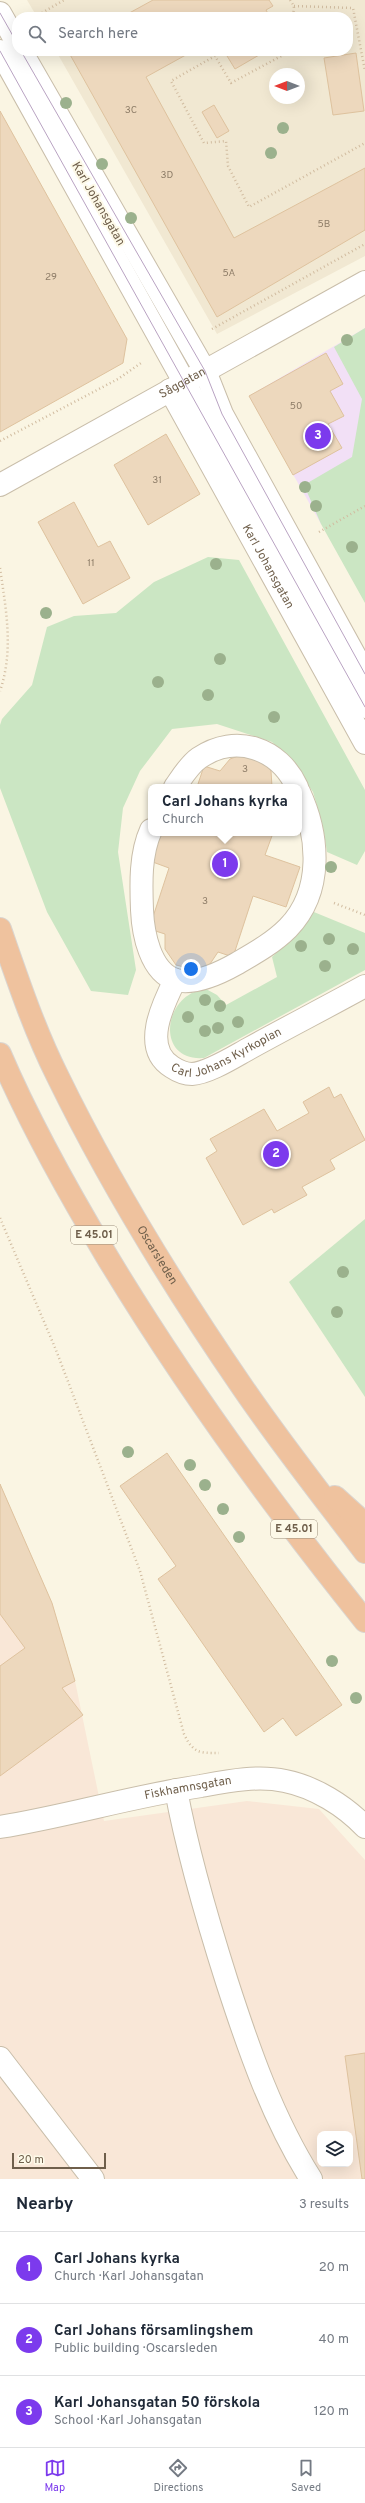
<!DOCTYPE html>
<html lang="en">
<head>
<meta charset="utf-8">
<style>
	body { margin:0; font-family:Overpass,sans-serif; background:#f6f6f7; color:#1f2937 }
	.controls { position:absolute; right:12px; bottom:12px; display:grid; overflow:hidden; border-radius:8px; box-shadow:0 4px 16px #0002 }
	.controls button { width:36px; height:36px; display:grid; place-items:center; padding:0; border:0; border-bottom:1px solid #e0e1e3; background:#fff; color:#1f2937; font:20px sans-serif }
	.compass { position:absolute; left:269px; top:68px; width:36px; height:36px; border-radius:50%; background:#fff; box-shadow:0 4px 16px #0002; rotate:270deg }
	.scale { position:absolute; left:12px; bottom:10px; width:94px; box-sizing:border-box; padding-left:4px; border:2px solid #6f5f4b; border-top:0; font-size:11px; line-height:14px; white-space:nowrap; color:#6f5f4b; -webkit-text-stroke:3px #fdf9e8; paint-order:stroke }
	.you { position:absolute; left:191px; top:969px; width:14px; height:14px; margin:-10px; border:3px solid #fff; border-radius:50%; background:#1a73e8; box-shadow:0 0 0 6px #1a73e833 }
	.badge { display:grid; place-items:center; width:26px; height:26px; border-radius:50%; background:#7c3aed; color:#fff; font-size:13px; font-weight:700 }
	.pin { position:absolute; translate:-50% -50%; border:2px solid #fff; box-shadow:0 1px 4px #0006 }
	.popup { position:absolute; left:148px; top:784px; width:154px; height:52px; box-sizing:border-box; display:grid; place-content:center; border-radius:8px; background:#fff; filter:drop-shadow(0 1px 3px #0005); font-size:13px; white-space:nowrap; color:#747a83 }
	.popup b { font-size:15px; color:#1f2937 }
	.popup::after { content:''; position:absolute; left:50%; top:100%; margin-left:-8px; border:8px solid transparent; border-top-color:#fff }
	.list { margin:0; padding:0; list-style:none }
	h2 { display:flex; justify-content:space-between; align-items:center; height:52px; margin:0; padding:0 16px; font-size:17px }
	h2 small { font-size:13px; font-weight:400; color:#747a83 }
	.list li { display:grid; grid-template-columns:26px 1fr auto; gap:12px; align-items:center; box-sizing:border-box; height:72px; padding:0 16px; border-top:1px solid #e0e1e3 }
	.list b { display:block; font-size:15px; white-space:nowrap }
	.list p { margin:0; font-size:13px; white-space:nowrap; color:#747a83 }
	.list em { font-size:13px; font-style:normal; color:#747a83 }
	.icon { flex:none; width:22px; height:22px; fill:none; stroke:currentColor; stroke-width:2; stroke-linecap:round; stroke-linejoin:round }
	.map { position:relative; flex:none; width:365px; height:2179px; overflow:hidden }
	.search { position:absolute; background:#fff; box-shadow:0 4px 16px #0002; left:12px; right:12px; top:12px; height:44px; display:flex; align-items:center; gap:10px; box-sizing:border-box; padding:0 14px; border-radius:16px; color:#747a83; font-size:15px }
	.sheet { height:268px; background:#fff }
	nav { display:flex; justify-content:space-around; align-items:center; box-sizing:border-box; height:56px; border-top:1px solid #e0e1e3; background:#fff; font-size:11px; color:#747a83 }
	nav a { display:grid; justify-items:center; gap:2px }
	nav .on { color:#7c3aed }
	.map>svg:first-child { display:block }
</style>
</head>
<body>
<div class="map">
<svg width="365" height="2179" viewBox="0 0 365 2179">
	<rect width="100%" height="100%" fill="#faf5e3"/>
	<path fill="#f1e8d2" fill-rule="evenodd" d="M27 0H365V256L217 334 56 51H348V17H37ZM275 74H299V98H275Z"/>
	<path fill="#f9e7d7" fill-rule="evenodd" d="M0 1484 52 1603 75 1681 104 1821 247 1801 319 1809 365 1860V2179H0ZM320 2134H350V2164H320Z"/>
	<polygon fill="#f2e0f6" points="365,328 365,498 321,524 249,396"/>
	<g fill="#cbe6c3">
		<polygon points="365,328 365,603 321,524 304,485 352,457 362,399 334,347"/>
		<polygon points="208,557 239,560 365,790 365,851 357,865 327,852 323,827 313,792 294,765 272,742 217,724 172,729 140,771 123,808 118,852 136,970 128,995 91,991 47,912 0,788 0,725 2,719 32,685 47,627 74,616 116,613 154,582"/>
		<path d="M309 910 365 933V970L204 1058C154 1062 163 993 206 989L217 995 226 1005 277 977 272 957 287 943Z"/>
		<polygon points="365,1219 365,1397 289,1282"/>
	</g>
	<g fill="#edd8bd" stroke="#dec29e">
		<polygon points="153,0 269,0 273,6 266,10 270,17 122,17"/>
		<polygon points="68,51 193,51 146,77 234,238 365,168 365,230 217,317"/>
		<polygon points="224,51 266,51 235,69"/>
		<polygon points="356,53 364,111 333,115 324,58"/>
		<polygon points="214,105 229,131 217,138 202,112"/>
		<polygon points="0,111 127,339 123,363 0,432"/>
		<polygon points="326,353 343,384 330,391 344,416 328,424 342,448 293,475 249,396"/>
		<polygon points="166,434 200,494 148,525 114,465"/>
		<polygon points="74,502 98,547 110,541 130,578 83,604 38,522"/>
		<polygon points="241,755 264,761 271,771 272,787 197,787 204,766 220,771 230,759"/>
		<polygon points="160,833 273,833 265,855 300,867 286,907 253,896 233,957 218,952 210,964 196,970 176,965 165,949 165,934 149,929 169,868 150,861"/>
		<polygon points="329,1087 334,1098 341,1094 365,1140 330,1160 335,1169 302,1187 307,1195 274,1213 272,1209 243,1225 206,1158 217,1151 210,1139 264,1109 277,1131 309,1113 303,1102"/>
		<polygon points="167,1453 342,1705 296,1736 283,1718 264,1732 158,1579 176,1566 120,1486"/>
		<polygon points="0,1484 52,1603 75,1681 62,1688 83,1715 0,1776 0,1666 25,1648 0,1614"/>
		<polygon points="365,2053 365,2179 362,2179 345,2056"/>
	</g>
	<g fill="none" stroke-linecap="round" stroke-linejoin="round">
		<g stroke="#c9beaa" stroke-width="24">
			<g id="minor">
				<polyline points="0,13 17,43"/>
				<polyline points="0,51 365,707"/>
				<polyline points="21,51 205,371 222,414 365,674"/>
				<path id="s1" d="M170 390 365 743"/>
				<path id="s2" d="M0 485 365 282"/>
				<path d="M175 787C182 777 189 765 199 758 236 733 279 748 297 787"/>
				<path d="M151 830C140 854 141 884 142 910 143 933 150 972 176 980 195 985 220 973 236 964 255 953 273 943 288 928 324 891 319 835 299 792"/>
				<path id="s3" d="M175 980C163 1004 141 1048 172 1067 178 1071 185 1074 192 1074 209 1073 235 1056 250 1048 288 1027 327 1007 365 986"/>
				<path d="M176 1790C188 1855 207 1919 227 1982 249 2050 273 2119 311 2179"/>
				<path id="s4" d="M0 1827C68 1816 133 1796 201 1786 228 1781 258 1775 285 1781 315 1787 345 1806 365 1827"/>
				<polyline points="0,2058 93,2179"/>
			</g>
		</g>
		<g stroke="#dad5d0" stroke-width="24">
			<g id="highway">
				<path id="s5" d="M0 929C17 978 34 1029 57 1075 110 1184 175 1289 243 1388 282 1445 324 1498 365 1552"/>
				<path d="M0 1054C30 1124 67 1190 106 1255 183 1383 272 1505 365 1621"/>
				<polyline points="335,1497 365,1524"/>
			</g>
		</g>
		<g stroke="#d1bca0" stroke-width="2.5" stroke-dasharray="1 3" stroke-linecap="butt">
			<polyline points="290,0 294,6 293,17"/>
			<polyline points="294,6 353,8 365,71"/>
			<polyline points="35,17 64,0"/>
			<polyline points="287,51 285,54 231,83 215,56 171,81 204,143 226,141 228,166 249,207 365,143"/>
			<polyline points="212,329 365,244"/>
			<polyline points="0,441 118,379 141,363 140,361"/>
			<polyline points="319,532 365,506"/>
			<path d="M0 568C6 610 14 650 0 691"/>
			<polyline points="334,903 365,915"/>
			<path d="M0 1218 56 1350 140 1571 184 1734C193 1753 199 1753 219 1753"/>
		</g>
		<use href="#minor" stroke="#fff" stroke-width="22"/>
		<use href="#highway" stroke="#efc29e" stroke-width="22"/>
		<g stroke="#b9a3c2" stroke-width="1">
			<polyline points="0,13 17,43"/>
			<polyline points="0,51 365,707"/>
			<polyline points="21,51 205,371 222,414 365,674"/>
		</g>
	</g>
	<g fill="#9bb18d">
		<circle cx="66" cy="103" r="6"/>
		<circle cx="283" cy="128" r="6"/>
		<circle cx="271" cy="153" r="6"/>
		<circle cx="102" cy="164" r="6"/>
		<circle cx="131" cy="218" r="6"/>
		<circle cx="347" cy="340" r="6"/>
		<circle cx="305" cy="487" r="6"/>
		<circle cx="316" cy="506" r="6"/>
		<circle cx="352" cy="547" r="6"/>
		<circle cx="216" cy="564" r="6"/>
		<circle cx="46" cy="613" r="6"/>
		<circle cx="220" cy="659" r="6"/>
		<circle cx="158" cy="682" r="6"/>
		<circle cx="208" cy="695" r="6"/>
		<circle cx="274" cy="717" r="6"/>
		<circle cx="331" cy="867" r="6"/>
		<circle cx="329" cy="939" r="6"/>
		<circle cx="301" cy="946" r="6"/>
		<circle cx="353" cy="949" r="6"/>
		<circle cx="325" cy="966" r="6"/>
		<circle cx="205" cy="1000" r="6"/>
		<circle cx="220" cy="1006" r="6"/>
		<circle cx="188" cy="1017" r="6"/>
		<circle cx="238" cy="1022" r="6"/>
		<circle cx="218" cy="1028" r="6"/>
		<circle cx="205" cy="1031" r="6"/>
		<circle cx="343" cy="1272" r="6"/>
		<circle cx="337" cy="1312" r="6"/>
		<circle cx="128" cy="1452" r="6"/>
		<circle cx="190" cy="1465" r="6"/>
		<circle cx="205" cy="1485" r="6"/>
		<circle cx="223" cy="1509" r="6"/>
		<circle cx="239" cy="1537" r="6"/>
		<circle cx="332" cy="1661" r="6"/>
		<circle cx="356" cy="1698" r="6"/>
	</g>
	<g text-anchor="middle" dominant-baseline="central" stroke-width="4" stroke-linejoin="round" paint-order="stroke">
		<g font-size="10" fill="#8e7d68">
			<text x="131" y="110">3C</text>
			<text x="167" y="175">3D</text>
			<text x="324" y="224">5B</text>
			<text x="229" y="273">5A</text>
			<text x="51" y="277">29</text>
			<text x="296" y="406">50</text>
			<text x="157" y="480">31</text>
			<text x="91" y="563">11</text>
			<text x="245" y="769">3</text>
			<text x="205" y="901">3</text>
		</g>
		<g fill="#fdf9e8" stroke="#9a8d7a" stroke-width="1">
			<rect x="71" y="1226" width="46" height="18" rx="3"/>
			<rect x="271" y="1520" width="46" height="18" rx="3"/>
		</g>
		<g font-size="11" font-weight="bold" fill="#6f5f4b">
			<text x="94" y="1235">E 45.01</text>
			<text x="294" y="1529">E 45.01</text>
		</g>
		<g font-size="12" fill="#6f5f4b" stroke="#fdf9e8">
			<text transform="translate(98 204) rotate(60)">Karl Johansgatan</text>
			<text stroke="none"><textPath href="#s2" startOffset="209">Såggatan</textPath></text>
			<text stroke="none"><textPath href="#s1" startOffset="202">Karl Johansgatan</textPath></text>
			<text stroke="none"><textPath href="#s3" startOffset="156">Carl Johans Kyrkoplan</textPath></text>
			<text stroke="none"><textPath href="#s5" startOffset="363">Oscarsleden</textPath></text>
			<text stroke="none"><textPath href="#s4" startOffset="192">Fiskhamnsgatan</textPath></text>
		</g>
	</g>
</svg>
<div class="controls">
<button><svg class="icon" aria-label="layers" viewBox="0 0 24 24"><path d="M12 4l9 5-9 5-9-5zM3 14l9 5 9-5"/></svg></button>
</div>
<svg class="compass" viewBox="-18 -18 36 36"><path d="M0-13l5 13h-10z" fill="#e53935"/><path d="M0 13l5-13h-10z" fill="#747a83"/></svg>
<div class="scale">20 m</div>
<div class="you"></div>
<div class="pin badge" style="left:225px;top:864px">1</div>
<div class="popup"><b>Carl Johans kyrka</b>Church</div>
<div class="pin badge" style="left:276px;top:1154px">2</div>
<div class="pin badge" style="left:318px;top:436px">3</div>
<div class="search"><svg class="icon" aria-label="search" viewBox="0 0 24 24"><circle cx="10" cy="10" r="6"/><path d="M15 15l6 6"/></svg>Search here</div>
</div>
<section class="sheet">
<h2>Nearby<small>3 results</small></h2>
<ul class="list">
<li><span class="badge">1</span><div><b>Carl Johans kyrka</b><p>Church · Karl Johansgatan</p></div><em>20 m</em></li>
<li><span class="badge">2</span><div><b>Carl Johans församlingshem</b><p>Public building · Oscarsleden</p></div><em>40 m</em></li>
<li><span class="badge">3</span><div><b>Karl Johansgatan 50 förskola</b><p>School · Karl Johansgatan</p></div><em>120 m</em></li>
</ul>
</section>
<nav>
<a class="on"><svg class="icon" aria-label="map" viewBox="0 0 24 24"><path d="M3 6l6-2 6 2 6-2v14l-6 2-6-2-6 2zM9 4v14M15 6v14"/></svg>Map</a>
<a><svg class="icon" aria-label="directions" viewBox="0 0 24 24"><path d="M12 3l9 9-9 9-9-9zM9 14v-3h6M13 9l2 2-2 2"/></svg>Directions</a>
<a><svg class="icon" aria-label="saved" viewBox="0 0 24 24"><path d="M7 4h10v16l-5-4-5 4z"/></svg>Saved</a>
</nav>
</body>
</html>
